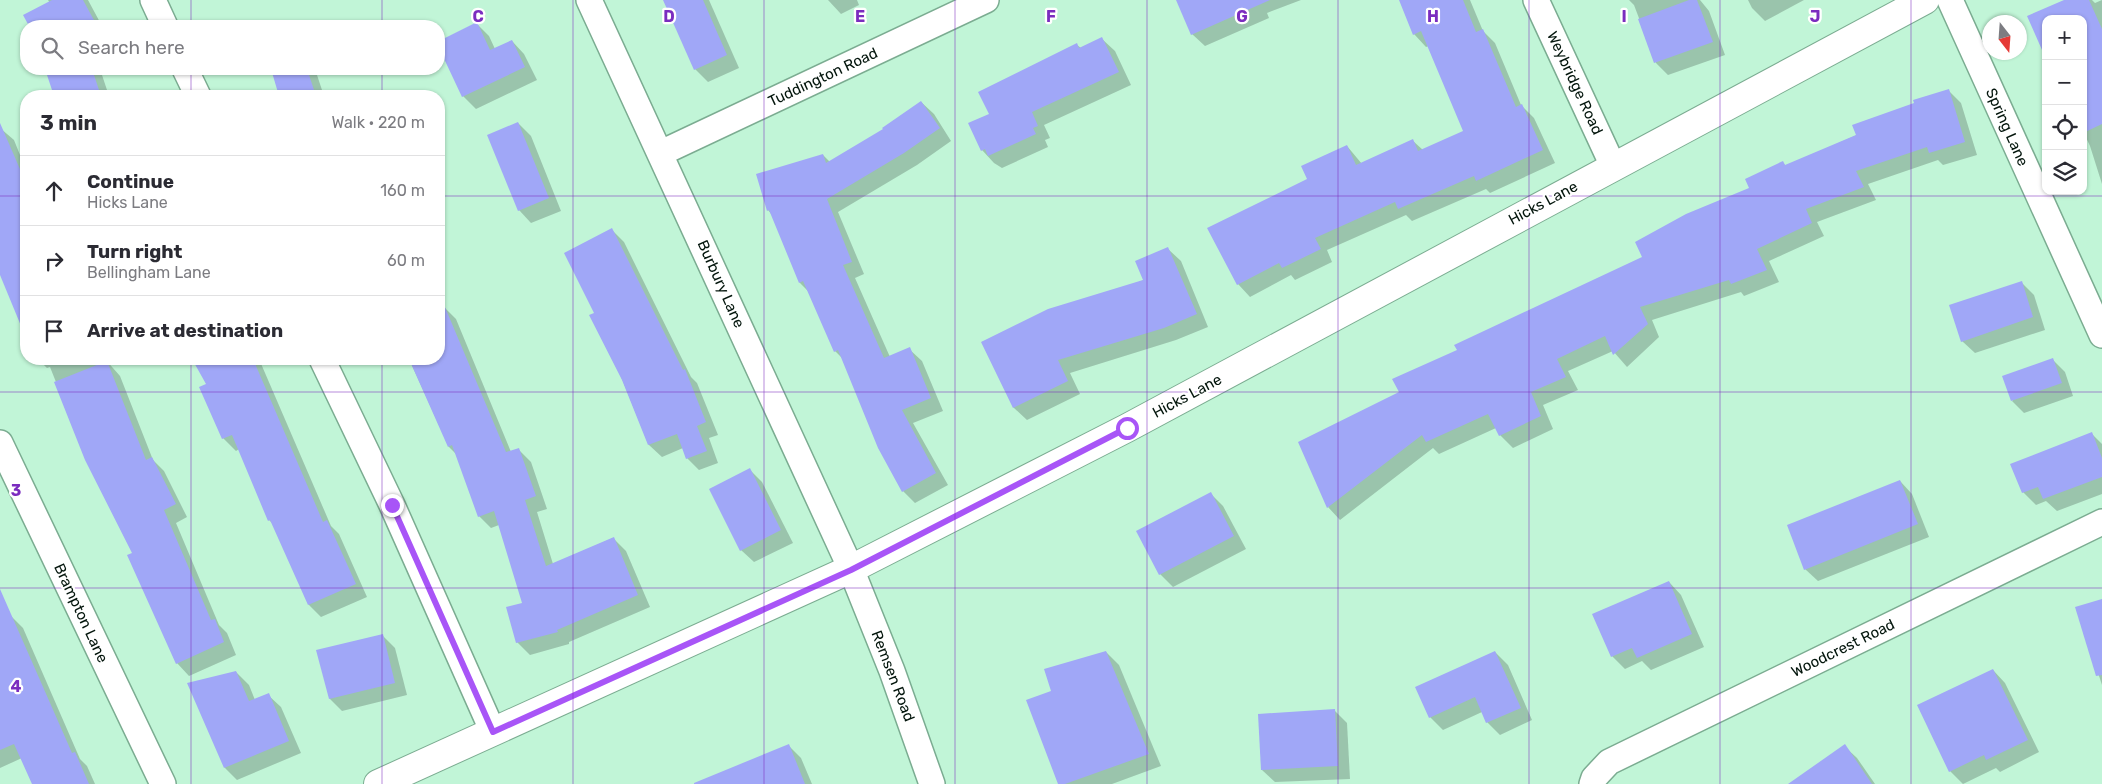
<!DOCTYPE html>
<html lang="en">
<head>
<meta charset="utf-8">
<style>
	body { margin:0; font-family:Rubik,sans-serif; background:#f7f7f7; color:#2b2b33 }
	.controls { position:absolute; right:15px; top:15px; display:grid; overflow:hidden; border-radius:10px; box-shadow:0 1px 4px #0004 }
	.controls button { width:45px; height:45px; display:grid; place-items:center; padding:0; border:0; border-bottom:1px solid #e1e1e2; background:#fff; color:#2b2b33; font:25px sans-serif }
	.compass { position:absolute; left:1982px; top:15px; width:45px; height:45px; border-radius:50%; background:#fff; box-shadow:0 1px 4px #0004; rotate:163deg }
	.stop { position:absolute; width:15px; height:15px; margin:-11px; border:4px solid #a855f7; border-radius:50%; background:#fff }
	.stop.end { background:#a855f7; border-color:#fff; box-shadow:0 1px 5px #0008 }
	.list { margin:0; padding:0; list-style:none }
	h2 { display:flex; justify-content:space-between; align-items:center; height:65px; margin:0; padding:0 20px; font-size:21px }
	h2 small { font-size:16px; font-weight:400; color:#7c7c81 }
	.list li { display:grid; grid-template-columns:32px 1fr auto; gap:15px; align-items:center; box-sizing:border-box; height:70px; padding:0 20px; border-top:1px solid #e1e1e2 }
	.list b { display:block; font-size:19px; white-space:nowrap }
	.list p { margin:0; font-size:16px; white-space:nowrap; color:#7c7c81 }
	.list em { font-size:16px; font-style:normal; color:#7c7c81 }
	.icon { flex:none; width:28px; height:28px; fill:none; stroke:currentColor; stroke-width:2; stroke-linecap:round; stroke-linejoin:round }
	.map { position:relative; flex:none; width:2102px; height:784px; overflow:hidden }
	.search { position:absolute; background:#fff; box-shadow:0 1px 4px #0004; left:20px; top:20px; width:425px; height:55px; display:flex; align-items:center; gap:12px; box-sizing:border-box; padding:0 18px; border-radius:20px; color:#7c7c81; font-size:19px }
	.panel { position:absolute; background:#fff; box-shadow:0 1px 4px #0004; left:20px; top:90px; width:425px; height:275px; border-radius:20px }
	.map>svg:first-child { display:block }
</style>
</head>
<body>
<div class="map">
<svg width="2102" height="784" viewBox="0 0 2102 784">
	<rect width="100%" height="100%" fill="#c1f5d7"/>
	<g fill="#0003">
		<polygon points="48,0 88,0 102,26 31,26 25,16 50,3"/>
		<polygon points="664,0 709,0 739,68 708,82 695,69"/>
		<polygon points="828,0 857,0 859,5 841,14"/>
		<polygon points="1178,0 1301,0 1267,13 1269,18 1205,46 1192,34"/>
		<polygon points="1400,0 1470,0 1483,31 1495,43 1521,105 1534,118 1555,163 1490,193 1486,189 1412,221 1406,215 1327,250 1332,262 1295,280 1291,275 1250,297 1238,284 1308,180 1347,146 1362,164 1413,141 1423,150 1465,131 1429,46 1426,47 1414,34"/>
		<polygon points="1629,0 1700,0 1709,11 1725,55 1668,75 1656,63 1634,5"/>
		<polygon points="1748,0 1804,0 1765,21 1752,8"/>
		<polygon points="2067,0 2092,0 2095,3 2102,0 2102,184 2090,146 2083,131 2083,19 2028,17"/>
		<polygon points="477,24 489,36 495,49 512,41 524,54 537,80 476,109 463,96 439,42"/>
		<polygon points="1102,39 1115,51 1131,85 1044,125 1050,138 1045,140 1048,147 1002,168 994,163 982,150 990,115 1077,45 1081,48"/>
		<polygon points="47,69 100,69 109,96 55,96"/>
		<polygon points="272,69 315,69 324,96 282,96"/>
		<polygon points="1948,90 1961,103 1977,155 1943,165 1938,160 1868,184 1876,200 1817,222 1824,236 1769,261 1779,282 1744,296 1741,292 1652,320 1659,337 1627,367 1613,351 1568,371 1578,390 1543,405 1553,429 1513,448 1500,435 1496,428 1439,454 1433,448 1340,520 1328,507 1401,393 1459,351 1644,257 1750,188 1783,163 1786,166 1857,135"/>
		<polygon points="921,102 934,114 951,141 917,165 838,212 864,274 855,278 890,357 909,349 922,361 943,411 913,423 948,485 915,503 903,491 843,359 835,351 809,292 800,283 772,215 768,210 823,155 830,162 885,130"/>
		<polygon points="518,123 531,136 561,211 531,223 519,210"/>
		<polygon points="0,128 14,140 26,170 26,336 0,272"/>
		<polygon points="612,230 624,242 691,377 697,383 718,435 709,438 718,463 699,470 687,458 683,448 662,457 649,445 595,313"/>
		<polygon points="1168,249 1181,261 1208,327 1176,340 1070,373 1080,394 1027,420 1014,408 982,342 1144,280"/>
		<polygon points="2021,282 2034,295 2045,330 1975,353 1962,341"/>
		<polygon points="444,307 456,319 511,452 518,449 531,462 547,509 537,512 553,564 613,538 626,551 650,607 569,642 569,644 530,655 517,642 524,604 499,525 491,528 479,516 457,455 449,447 409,359 439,359 439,309"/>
		<polygon points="38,359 105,359 120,376 153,460 164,471 187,517 176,523 219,625 227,633 236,655 189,676 177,663 134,554 87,460 50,367 47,368"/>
		<polygon points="194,359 259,359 331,526 339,534 367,597 321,617 309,605 273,524 269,520 239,449 236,451 223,438 207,385"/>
		<polygon points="2053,360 2065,372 2073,396 2024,413 2012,401"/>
		<polygon points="2091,433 2102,444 2102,494 2057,511 2046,501 2036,505 2023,492"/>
		<polygon points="750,470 762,482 793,543 754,562 741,550"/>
		<polygon points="1900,481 1912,494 1929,537 1818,581 1805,569"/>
		<polygon points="1211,494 1223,506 1246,549 1173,587 1160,574 1138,532"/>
		<polygon points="1669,582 1681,595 1704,647 1651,670 1642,661 1625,669 1612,656"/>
		<polygon points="2102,600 2102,685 2077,608"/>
		<polygon points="11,616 23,628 80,759 87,766 95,784 33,784 22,758 0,768 0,620"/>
		<polygon points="382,635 395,648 407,695 342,711 330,699 318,651"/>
		<polygon points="1106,652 1119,665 1161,766 1112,784 1059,784 1053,692"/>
		<polygon points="1495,652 1508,665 1532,720 1500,735 1487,722 1482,712 1443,730 1430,717"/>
		<polygon points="1993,670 2005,683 2039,752 2000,772 1996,768 1963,784 1950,771"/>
		<polygon points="236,672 249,685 255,700 268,695 281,707 301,753 237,780 225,768"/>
		<polygon points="1335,711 1347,723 1350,779 1275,782 1262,770"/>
		<polygon points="789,746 801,758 812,784 730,784"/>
		<polygon points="1844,746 1857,758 1875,784 1798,784"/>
	</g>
	<g fill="#a0a7f7">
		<polygon points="52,0 83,0 95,22 88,26 29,26 23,15"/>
		<polygon points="663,0 703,0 727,55 694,70"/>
		<polygon points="1176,0 1270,0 1191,35"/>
		<polygon points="1399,0 1463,0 1476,32 1483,29 1516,107 1522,104 1543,150 1476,181 1474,176 1398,209 1395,202 1315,238 1321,249 1282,268 1279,263 1237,285 1207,228 1307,179 1301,166 1347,145 1356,165 1413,139 1418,151 1463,131 1421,31 1413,35"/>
		<polygon points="1689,0 1697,0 1713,42 1654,63 1638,19"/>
		<polygon points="2064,0 2089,0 2102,29 2102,124 2083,133 2083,19 2046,19 2046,59 2027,16"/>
		<polygon points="477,22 490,50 512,40 525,67 462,97 439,48 439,41"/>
		<polygon points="1102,37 1119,72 1032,112 1038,126 1033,128 1036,134 988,156 985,149 981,151 968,123 989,114 978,92 1077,43 1079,48"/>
		<polygon points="45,69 92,69 101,96 54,96"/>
		<polygon points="271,69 307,69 316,96 279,96"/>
		<polygon points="1949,89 1965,142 1929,153 1927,147 1856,171 1864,187 1806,209 1812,223 1757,249 1767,270 1731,284 1729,280 1640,307 1648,324 1613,355 1605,336 1557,359 1566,377 1531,392 1541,416 1499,436 1488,414 1426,442 1422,435 1327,508 1298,442 1399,392 1392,379 1457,350 1454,345 1642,257 1635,242 1686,214 1749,188 1745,179 1783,161 1785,165 1856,135 1852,125 1914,103 1913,100"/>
		<polygon points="921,101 940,128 904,153 827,199 852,262 843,265 884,358 910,347 931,398 902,410 936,473 902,492 878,448 838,350 834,352 803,281 799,283 769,210 767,211 756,174 823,154 826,163 883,129 882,128"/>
		<polygon points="518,122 549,198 518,211 487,135"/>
		<polygon points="0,123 26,183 26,338 0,275"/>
		<polygon points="612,228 683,370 685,369 706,422 697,426 707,451 686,459 677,434 648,445 622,380 589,315 594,313 564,253"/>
		<polygon points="1168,247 1197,314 1164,328 1058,360 1068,381 1013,408 981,342 1048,309 1143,280 1135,261"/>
		<polygon points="2022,281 2033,317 1961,342 1949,305"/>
		<polygon points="439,293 506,452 519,448 536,496 525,500 546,566 614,537 638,595 557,630 558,632 516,643 506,607 522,603 494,511 478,517 452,445 448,447 409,359 439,359"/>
		<polygon points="2053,358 2062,383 2011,401 2002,376"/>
		<polygon points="192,359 253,359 323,522 327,520 356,584 308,605 270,520 268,521 232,435 222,439 199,387 206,384"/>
		<polygon points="107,361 146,460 152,457 176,504 164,510 211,620 215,619 224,642 176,664 127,555 132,553 85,460 54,382"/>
		<polygon points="2092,432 2102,458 2102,477 2043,499 2038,487 2022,493 2010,464"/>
		<polygon points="750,468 781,530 740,551 709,489"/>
		<polygon points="1900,480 1918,524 1804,570 1787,525"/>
		<polygon points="1211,492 1234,536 1159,575 1136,531"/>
		<polygon points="1669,581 1692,634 1637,658 1632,648 1611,657 1592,614"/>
		<polygon points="0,589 72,753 75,752 89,784 32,784 14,744 0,750"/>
		<polygon points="2102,599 2102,675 2096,676 2075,607"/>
		<polygon points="383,634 395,683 329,699 316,650"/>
		<polygon points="1106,651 1149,754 1065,784 1058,784 1026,700 1051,691 1044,669"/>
		<polygon points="1495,651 1521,708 1486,723 1475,697 1429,718 1415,687"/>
		<polygon points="1993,669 2028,740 1986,760 1984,755 1949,772 1917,705"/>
		<polygon points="236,671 249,701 269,693 289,741 224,768 187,683"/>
		<polygon points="1335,709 1338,766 1261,770 1258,714"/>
		<polygon points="789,744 805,784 694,784 694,783"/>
		<polygon points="1845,744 1872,784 1788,784"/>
	</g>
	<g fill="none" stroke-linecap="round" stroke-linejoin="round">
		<g stroke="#7bac91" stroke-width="28">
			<g id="minor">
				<polyline points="153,0 165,26"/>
				<polyline points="589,0 851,569 892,671 932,784"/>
				<polyline points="1536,0 1613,166"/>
				<polyline points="1950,0 2102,335"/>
				<polyline points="185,69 198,96"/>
				<polyline points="661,153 986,0"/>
				<polyline points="322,359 392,505 493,732"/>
				<polyline points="0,443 163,784"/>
				<polyline points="1592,784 1594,778 1609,762 2102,522"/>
			</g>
		</g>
		<g stroke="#7bac91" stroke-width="30">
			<polyline id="secondary" points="378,784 851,569 1127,428 1925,0"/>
		</g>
		<use href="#minor" stroke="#fff" stroke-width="25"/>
		<use href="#secondary" stroke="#fff" stroke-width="28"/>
	</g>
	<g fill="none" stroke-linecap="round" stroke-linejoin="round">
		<polyline stroke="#a855f7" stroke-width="6" points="392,505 493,732 851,570 1127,428"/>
	</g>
	<path fill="none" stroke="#7b2cbf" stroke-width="1" stroke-opacity="0.55" d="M191 0V26M382 0V26M573 0V784M764 0V784M955 0V784M1147 0V784M1338 0V784M1529 0V784M1720 0V784M1911 0V784M191 69V96M382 69V96M0 196H26M439 196H2102M191 359V784M382 359V784M0 392H2102M0 588H2102"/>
	<g text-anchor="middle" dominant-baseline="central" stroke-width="4.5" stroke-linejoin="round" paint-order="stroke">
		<g font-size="15" fill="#03150c" stroke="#fff">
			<text transform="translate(823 77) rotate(-25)">Tuddington Road</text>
			<text transform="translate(1575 83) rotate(65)">Weybridge Road</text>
			<text transform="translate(2007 127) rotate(66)">Spring Lane</text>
			<text transform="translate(1543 203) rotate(-28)">Hicks Lane</text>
			<text transform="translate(721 284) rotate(66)">Burbury Lane</text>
			<text transform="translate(1187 396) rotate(-28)">Hicks Lane</text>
			<text transform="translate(81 613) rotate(65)">Brampton Lane</text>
			<text transform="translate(1843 648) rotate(-26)">Woodcrest Road</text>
			<text transform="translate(893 676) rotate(69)">Remsen Road</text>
		</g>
	</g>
	<g font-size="16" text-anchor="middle" font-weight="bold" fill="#7b2cbf" stroke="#fff" stroke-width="4.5" stroke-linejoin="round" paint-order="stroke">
		<text x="478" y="22">C</text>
		<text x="669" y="22">D</text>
		<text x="860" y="22">E</text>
		<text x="1051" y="22">F</text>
		<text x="1242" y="22">G</text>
		<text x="1433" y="22">H</text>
		<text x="1624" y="22">I</text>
		<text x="1815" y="22">J</text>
		<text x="16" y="496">3</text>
		<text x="16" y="692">4</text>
	</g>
</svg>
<div class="controls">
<button>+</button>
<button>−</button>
<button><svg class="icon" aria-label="locate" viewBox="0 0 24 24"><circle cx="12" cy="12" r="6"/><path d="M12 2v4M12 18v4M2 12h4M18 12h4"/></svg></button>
<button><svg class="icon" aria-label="layers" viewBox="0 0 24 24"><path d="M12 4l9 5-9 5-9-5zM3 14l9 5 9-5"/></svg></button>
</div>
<svg class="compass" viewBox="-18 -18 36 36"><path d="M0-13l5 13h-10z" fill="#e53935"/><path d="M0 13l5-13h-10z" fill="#7c7c81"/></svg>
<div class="stop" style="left:1127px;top:428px"></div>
<div class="stop end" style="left:392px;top:505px"></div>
<div class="search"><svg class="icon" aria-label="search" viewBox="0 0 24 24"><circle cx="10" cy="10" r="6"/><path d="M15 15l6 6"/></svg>Search here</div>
<section class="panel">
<h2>3 min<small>Walk · 220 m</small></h2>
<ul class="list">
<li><svg class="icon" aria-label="ahead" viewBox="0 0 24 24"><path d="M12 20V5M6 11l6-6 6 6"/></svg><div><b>Continue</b><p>Hicks Lane</p></div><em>160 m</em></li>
<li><svg class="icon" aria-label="right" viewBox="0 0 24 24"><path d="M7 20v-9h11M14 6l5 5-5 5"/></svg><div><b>Turn right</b><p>Bellingham Lane</p></div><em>60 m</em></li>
<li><svg class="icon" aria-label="arrive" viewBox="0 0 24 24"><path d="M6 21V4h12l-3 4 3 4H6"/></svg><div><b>Arrive at destination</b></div></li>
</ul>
</section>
</div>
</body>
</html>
